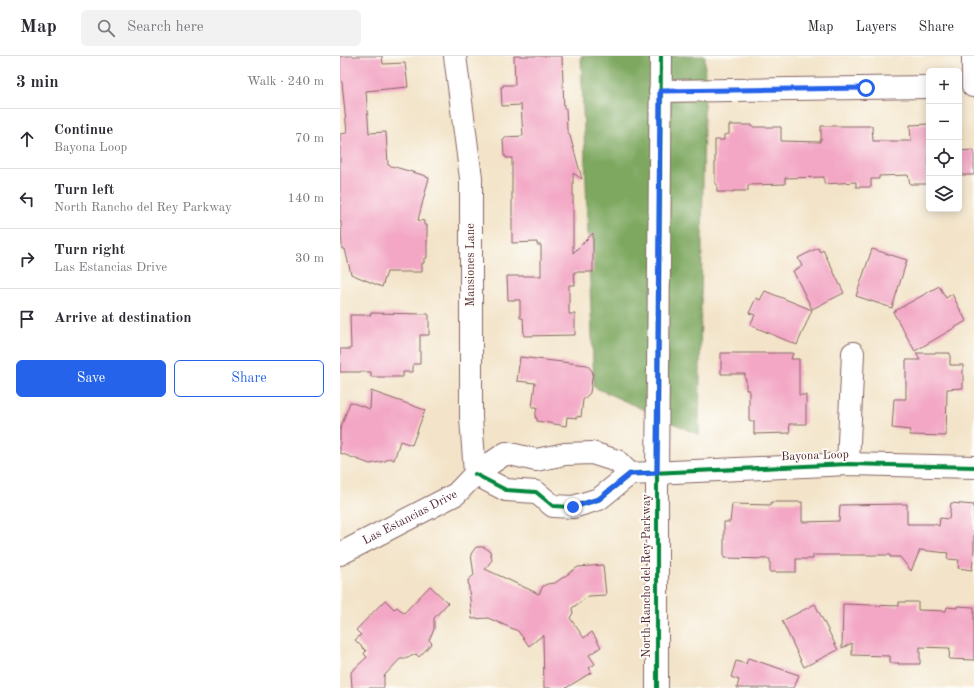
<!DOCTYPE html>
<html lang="en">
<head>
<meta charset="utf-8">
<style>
	body { margin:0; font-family:"Old Standard TT",serif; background:#f2f2f3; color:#2b2b33 }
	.controls { position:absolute; right:12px; top:12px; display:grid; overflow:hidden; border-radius:6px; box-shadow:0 2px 10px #0003 }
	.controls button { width:36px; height:36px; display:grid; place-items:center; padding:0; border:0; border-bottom:1px solid #e1e1e2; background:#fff; color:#2b2b33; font:20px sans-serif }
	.stop { position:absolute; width:12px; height:12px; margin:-9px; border:3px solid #2563eb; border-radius:50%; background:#fff }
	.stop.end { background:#2563eb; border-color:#fff; box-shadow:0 1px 4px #0008 }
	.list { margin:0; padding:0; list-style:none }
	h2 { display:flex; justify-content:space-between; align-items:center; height:52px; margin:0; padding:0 16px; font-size:17px }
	h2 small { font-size:13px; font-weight:400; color:#7c7c81 }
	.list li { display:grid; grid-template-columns:26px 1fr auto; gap:12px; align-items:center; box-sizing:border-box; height:60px; padding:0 16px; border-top:1px solid #e1e1e2 }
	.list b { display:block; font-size:15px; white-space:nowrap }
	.list p { margin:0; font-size:13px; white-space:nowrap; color:#7c7c81 }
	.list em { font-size:13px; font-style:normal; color:#7c7c81 }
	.actions { display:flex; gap:8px; padding:12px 16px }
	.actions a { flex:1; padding:9px 0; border:1px solid #2563eb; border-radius:6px; text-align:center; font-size:14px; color:#2563eb }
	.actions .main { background:#2563eb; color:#fff }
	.icon { flex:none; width:22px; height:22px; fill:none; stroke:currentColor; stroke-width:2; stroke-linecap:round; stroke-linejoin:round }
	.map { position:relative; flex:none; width:634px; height:632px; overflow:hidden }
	header { display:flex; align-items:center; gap:24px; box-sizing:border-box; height:56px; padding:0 20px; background:#fff; border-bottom:1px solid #e1e1e2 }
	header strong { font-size:19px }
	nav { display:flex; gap:22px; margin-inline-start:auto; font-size:14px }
	.search { width:280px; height:36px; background:#f2f2f3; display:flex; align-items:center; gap:10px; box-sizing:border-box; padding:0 14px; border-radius:6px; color:#7c7c81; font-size:15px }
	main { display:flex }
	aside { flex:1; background:#fff }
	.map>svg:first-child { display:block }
</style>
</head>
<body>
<header>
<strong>Map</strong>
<div class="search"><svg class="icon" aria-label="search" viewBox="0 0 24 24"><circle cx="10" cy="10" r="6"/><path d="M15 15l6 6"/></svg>Search here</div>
<nav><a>Map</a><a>Layers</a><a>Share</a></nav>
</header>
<main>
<aside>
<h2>3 min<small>Walk · 240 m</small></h2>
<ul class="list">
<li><svg class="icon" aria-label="ahead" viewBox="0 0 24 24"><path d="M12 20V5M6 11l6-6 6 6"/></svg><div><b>Continue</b><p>Bayona Loop</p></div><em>70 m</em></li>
<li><svg class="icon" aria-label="left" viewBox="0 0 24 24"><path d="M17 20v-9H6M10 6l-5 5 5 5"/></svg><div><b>Turn left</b><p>North Rancho del Rey Parkway</p></div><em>140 m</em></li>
<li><svg class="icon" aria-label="right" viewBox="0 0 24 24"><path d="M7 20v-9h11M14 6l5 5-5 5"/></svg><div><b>Turn right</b><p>Las Estancias Drive</p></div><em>30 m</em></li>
<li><svg class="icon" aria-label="arrive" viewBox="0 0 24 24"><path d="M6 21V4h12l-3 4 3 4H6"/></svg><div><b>Arrive at destination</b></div></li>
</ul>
<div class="actions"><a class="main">Save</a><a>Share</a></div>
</aside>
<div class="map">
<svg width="634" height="632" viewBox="0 0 634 632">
	<rect width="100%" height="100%" fill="#fdfcf7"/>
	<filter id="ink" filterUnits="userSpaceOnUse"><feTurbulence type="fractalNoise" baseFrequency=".025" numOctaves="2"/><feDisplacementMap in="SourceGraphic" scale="8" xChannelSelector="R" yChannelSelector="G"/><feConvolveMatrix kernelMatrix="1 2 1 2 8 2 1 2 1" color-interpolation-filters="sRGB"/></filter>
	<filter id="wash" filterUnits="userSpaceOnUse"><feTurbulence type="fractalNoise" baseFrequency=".012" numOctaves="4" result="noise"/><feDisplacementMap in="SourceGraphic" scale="16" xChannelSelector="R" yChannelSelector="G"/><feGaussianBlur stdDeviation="0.9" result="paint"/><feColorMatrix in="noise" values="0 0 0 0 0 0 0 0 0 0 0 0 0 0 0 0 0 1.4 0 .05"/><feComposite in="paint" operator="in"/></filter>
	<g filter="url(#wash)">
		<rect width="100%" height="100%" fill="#f3e4c9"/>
		<polygon fill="#7ea860" stroke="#646446" points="241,0 365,0 359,379 254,331"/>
		<g id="blocks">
			<g fill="#f3a7c5">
				<polygon points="0,0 42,0 43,8 65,7 68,31 26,35 29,77 46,76 48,109 86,120 86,121 89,122 78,164 84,165 84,169 87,169 87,202 84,202 84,207 82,207 82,216 47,216 42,231 11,218 5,193 2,193 1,166 0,166 0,78 7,77 2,26 0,24"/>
				<polygon points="174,0 222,0 224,53 226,52 227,74 230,80 242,123 233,117 233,197 253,177 253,216 234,216 235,229 229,229 229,258 235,258 235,279 184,280 183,262 180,262 180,244 168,244 167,220 201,220 201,189 197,189 197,186 172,187 172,102 166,102 166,100 164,100 163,83 165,83 165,81 183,80 181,49 162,50 161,31 163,31 163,29 175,29"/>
				<polygon points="589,68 589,128 570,128 568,119 539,120 539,123 531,123 531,131 516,131 516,126 484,128 484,121 445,122 445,128 408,129 408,135 393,135 393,136 377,136 377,128 375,128 375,84 384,84 384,79 389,78 389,69 412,69 412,71 441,71 441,85 480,86 480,84 481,84 481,70 532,70 533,85 571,85 570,69"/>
				<polygon points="634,94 634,119 619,119 619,95"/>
				<polygon points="478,192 480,196 483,194 504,237 472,253 453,215 462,210 458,202"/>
				<polygon points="532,193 567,204 552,252 516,240"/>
				<polygon points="599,230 606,242 612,238 626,265 575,295 553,256"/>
				<polygon points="425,235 472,254 457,289 410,269 415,259 409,257 416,242 420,244"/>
				<polygon points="31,257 88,258 89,259 89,279 80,279 80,308 73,308 73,316 63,316 63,321 31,321 31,316 0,316 0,293 11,293 10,259 31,259"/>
				<polygon points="381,297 453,297 451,303 459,303 459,339 466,339 466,368 449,368 450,377 414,378 414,365 409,365 409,334 406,334 406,323 405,323 405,318 381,318"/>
				<polygon points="576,297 610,297 610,309 623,309 623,332 607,333 606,380 570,379 570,374 552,372 554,343 566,343 566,304 580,304"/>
				<polygon points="180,301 247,309 253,316 250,337 243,344 241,361 238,360 237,362 227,361 226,370 197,365 197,362 195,362 197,351 192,351 195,327 177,325"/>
				<polygon points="31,335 85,354 72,389 60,385 54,404 50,402 45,405 30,408 0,397 0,374 10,346 30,353"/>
				<polygon points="431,446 462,446 462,466 499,465 500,449 567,448 567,468 595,468 599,470 600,462 609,463 611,447 634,449 634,495 632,514 618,512 619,504 607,503 608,497 580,494 571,515 560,501 550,501 550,499 473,499 473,503 456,503 456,516 430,516 430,503 384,502 384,466 390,466 392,448 431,449"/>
				<polygon points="136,491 144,491 150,495 152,504 145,513 199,538 203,530 207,528 215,527 238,511 263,509 266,539 249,540 232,552 233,557 230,562 244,582 252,576 261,591 249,599 255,608 249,612 252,616 226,632 204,632 203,579 189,590 178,575 148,562 132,563 128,524 134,519 131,498"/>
				<polygon points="90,530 108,547 94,562 94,573 89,584 92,587 79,601 76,598 65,603 60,603 44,620 44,632 12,632 11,616 27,601 24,598 26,595 15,584 21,579 16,574 45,544 54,553 57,551 64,557"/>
				<polygon points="559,546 578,546 578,554 606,555 607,551 617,552 617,550 634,551 634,604 609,603 610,592 580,591 580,608 558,608 559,607 550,607 550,600 512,599 512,587 502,592 503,548 559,550"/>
				<polygon points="475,548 498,594 464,611 442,565"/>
				<polygon points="408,602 459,619 454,632 397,632 399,624 391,621 396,605 406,608"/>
			</g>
		</g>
	</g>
	<g filter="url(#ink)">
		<use href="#blocks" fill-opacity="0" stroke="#856462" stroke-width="1"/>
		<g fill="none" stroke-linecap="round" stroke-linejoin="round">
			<g stroke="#856462" stroke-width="24">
				<g id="minor">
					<polyline points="115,0 131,122 131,362 135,418"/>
					<polyline points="633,0 633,30"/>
					<polyline points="320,35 589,31"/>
					<polyline points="508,408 513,297"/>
					<polyline points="135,418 166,434 196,436 213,450 233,451 259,443 290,418 508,408 634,411"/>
					<path id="s1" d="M0 498 116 438 135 418 166 397 196 404 225 398 252 397 277 405 290 418"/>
					<polyline points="317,632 317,417 321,0"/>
				</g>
			</g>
			<use href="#minor" stroke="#fff" stroke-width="22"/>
			<g stroke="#fdfcf7" stroke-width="6">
				<g id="cycleway">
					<polyline points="135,418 166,434 196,436 213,450 233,451 259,443 290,418 508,408 634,411"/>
					<polyline points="317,632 317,417 321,0"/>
				</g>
			</g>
			<use href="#cycleway" stroke="#00873e" stroke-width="4"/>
		</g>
	</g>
	<g fill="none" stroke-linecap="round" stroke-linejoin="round" filter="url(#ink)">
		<polyline stroke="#2563eb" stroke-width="5" points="233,451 259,443 290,418 317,417 320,35 526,32"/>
	</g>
	<g text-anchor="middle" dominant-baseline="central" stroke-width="3.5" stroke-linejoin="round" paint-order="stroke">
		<g font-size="12" fill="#4a1f2b" stroke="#fdfcf7">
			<text transform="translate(131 209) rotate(-90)">Mansiones Lane</text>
			<text transform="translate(475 400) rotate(-2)">Bayona Loop</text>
			<text stroke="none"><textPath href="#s1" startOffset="79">Las Estancias Drive</textPath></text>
			<text transform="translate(307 520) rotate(-90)">North Rancho del Rey Parkway</text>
		</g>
	</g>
</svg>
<div class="controls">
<button>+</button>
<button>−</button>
<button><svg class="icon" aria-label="locate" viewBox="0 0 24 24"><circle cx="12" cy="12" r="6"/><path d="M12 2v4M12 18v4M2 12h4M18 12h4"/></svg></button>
<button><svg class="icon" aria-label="layers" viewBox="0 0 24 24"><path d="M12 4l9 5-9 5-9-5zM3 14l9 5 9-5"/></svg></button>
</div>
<div class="stop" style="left:526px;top:32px"></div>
<div class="stop end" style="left:233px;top:451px"></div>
</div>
</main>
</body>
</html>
